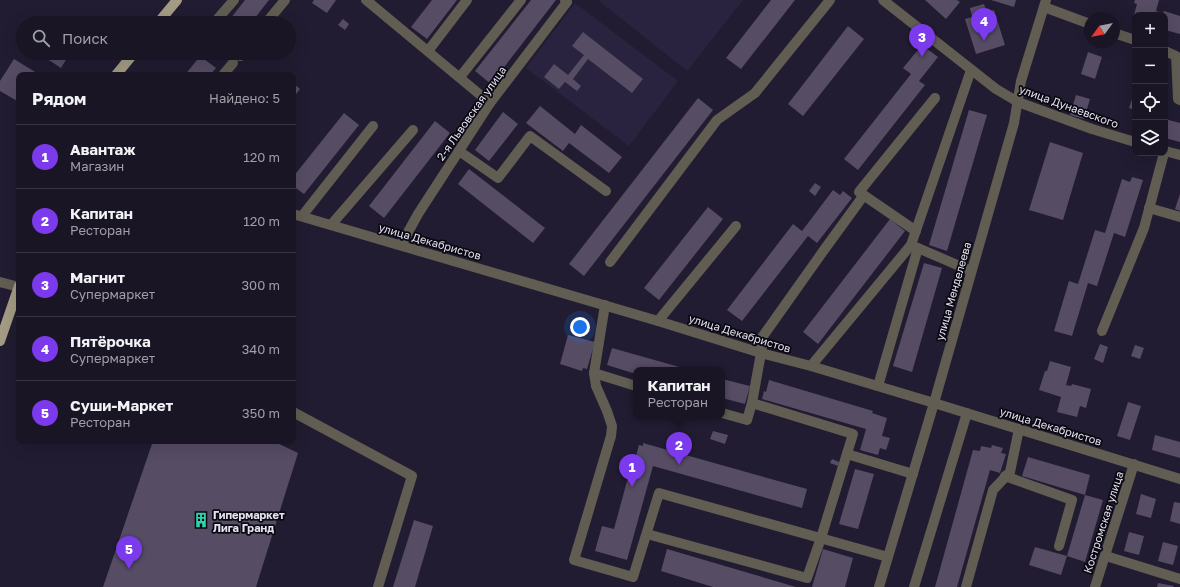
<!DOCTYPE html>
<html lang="ru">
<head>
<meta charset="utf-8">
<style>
	body { margin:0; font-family:"Golos Text",sans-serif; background:#221e2d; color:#f1f3f6 }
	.controls { position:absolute; right:12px; top:12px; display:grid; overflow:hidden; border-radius:8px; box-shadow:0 4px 16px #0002 }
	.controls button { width:36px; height:36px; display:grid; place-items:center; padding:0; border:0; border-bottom:1px solid #373442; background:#191525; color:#f1f3f6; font:20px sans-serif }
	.compass { position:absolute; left:1084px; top:12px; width:36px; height:36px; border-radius:50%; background:#191525; box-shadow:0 4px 16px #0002; rotate:237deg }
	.you { position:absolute; left:580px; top:327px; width:14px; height:14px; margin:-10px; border:3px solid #fff; border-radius:50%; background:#1a73e8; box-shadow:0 0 0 6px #1a73e833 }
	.badge { display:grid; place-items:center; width:26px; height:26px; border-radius:50%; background:#7c3aed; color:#fff; font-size:13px; font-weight:700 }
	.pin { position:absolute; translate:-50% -33px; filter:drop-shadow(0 1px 2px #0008) }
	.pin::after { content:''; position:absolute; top:21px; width:14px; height:12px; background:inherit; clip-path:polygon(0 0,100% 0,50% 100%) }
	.popup { position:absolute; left:633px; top:367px; width:92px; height:52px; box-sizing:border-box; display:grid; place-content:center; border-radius:8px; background:#191525; filter:drop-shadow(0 1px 3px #0005); font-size:13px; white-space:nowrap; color:#9f9fa7 }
	.popup b { font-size:15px; color:#f1f3f6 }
	.popup::after { content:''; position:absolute; left:50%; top:100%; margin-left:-8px; border:8px solid transparent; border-top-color:#191525 }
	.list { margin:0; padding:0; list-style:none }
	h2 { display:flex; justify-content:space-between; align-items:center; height:52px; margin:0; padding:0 16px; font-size:17px }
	h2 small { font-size:13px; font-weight:400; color:#9f9fa7 }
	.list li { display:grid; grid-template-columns:26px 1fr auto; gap:12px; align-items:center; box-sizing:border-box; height:64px; padding:0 16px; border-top:1px solid #373442 }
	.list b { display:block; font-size:15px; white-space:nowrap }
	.list p { margin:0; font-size:13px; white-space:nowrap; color:#9f9fa7 }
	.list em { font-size:13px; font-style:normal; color:#9f9fa7 }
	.icon { flex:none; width:22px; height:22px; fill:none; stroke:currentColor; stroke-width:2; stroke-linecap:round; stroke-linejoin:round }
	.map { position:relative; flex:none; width:1180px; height:587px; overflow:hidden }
	.search { position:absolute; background:#191525; box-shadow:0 4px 16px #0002; left:16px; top:16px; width:280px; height:44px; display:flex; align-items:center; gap:10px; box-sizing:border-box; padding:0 14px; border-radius:22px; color:#9f9fa7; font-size:15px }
	.panel { position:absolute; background:#191525; box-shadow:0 4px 16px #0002; left:16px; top:72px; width:280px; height:372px; border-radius:8px }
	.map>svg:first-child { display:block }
</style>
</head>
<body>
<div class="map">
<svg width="1180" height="587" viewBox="0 0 1180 587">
	<rect width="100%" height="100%" fill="#211c31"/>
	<g fill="#29233f">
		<polygon points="598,0 743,0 687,71"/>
		<polygon points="575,3 678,81 629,146 526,68"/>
	</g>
	<g fill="#564c64">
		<polygon points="245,0 269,0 251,23 227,23"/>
		<polygon points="314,0 336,0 327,13 312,3"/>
		<polygon points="432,0 457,0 427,39 411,27"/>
		<polygon points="531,0 556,0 491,84 475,71"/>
		<polygon points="771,0 795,0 741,69 726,58"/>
		<polygon points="925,0 957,0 960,2 946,19"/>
		<polygon points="991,0 1016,0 1014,7"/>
		<polygon points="1135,0 1159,0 1156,11 1163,13 1164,11 1180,16 1180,34 1165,30 1165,15 1135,15 1135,29 1133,28 1134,22 1132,22 1137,4 1134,3"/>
		<polygon points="984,4 987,12 994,10 1005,45 976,54 965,19 972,17 970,8"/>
		<polygon points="343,19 349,24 345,30 338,25"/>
		<polygon points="848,26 864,39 803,116 788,104"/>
		<polygon points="583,32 643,79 632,93 588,59 573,79 581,86 577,91 565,82 559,89 544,77 554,64 568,75 584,55 572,46"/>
		<polygon points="922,45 938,57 919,81 925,85 858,170 844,159 911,74 903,68"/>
		<polygon points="1088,52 1102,57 1095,79 1081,74"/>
		<polygon points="38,53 70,53 61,68"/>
		<polygon points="200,56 216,68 210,75 185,75"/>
		<polygon points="14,59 40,75 19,75 19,102 0,91 0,81"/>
		<polygon points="293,83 300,89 293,98"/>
		<polygon points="1135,90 1135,110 1129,108"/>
		<polygon points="1076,95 1090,99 1084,119 1070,115"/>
		<polygon points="698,98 713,110 584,276 569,264"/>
		<polygon points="540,106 575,134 581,125 622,157 609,173 569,143 563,151 526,123"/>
		<polygon points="969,110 987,115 947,251 929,245"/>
		<polygon points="503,112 518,124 489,161 475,150"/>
		<polygon points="344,113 359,125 304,194 293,186 293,177"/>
		<polygon points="1165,119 1180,123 1180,142 1165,138"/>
		<polygon points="435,121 450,133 384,218 369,206"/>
		<polygon points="1050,142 1083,153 1063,220 1029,210"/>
		<polygon points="469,169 545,228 533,243 458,184"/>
		<polygon points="1132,177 1143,180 1125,237 1114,233 1097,286 1088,283 1072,336 1054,331 1069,281 1078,284 1095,230 1105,233 1122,179 1130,182"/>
		<polygon points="815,183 821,187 815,196 809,191"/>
		<polygon points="833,190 840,195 843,191 852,198 817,243 808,236 742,321 727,310 793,224 802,231"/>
		<polygon points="1180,194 1180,211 1175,209"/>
		<polygon points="708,207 723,219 659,300 644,288"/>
		<polygon points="890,219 905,231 818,344 803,332"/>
		<polygon points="924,263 942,268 912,372 893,366"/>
		<polygon points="568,335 595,342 587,369 583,368 582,371 560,364"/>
		<polygon points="1100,344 1108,347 1103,363 1094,359"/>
		<polygon points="1135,345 1144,348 1140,359 1131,356"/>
		<polygon points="612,348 690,370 636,370 636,374 607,365"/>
		<polygon points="1050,361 1071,367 1066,385 1071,386 1072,384 1091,389 1086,408 1080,406 1077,417 1057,412 1061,397 1039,390 1045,371 1047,371"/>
		<polygon points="722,379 750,386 745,404 722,398"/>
		<polygon points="769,380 873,411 872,413 887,418 882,436 890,438 886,450 880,448 878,455 860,450 866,429 762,399 764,391 766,392"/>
		<polygon points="1128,402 1141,406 1130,440 1117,436"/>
		<polygon points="713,431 728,435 725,444 710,439"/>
		<polygon points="1155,435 1180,442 1180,458 1152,450"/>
		<polygon points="153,441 273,441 298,453 256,587 103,587"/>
		<polygon points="643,443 807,489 802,508 653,466 627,560 595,551 602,526 614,529 630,470 632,470 639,445 643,446"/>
		<polygon points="992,445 1003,448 1001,453 1006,454 1000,473 990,470 957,587 935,587 973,450 980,451 981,446 991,448"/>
		<polygon points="1028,457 1090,475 1085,495 1022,476"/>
		<polygon points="832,459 839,462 838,466 830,463"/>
		<polygon points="855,469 874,474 858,529 839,524"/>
		<polygon points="1141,494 1156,499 1151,518 1136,514"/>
		<polygon points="1085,495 1103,500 1085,562 1067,556"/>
		<polygon points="1174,502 1180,503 1180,524 1170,521"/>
		<polygon points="414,520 433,526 415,587 393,587"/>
		<polygon points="1129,532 1144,536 1139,555 1124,551"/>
		<polygon points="1163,542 1178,546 1173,565 1158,561"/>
		<polygon points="1035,547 1067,556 1061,575 1029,565"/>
		<polygon points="667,549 796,587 713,587 661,571"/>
		<polygon points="823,549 853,558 845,587 812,587"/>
		<polygon points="1158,583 1174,586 1173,587 1157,587"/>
	</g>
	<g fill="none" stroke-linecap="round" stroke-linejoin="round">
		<g stroke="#615d52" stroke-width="10">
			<polyline points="366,0 490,103"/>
			<polyline points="883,0 996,89 1018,102 1092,129 1135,142"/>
			<polyline points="1044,7 1090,24"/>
			<polyline points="214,23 234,0"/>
			<polyline points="266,23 285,0"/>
			<polyline points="1114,33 1135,40"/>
			<polyline points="428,51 467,0"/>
			<polyline points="1165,51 1176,56 1178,99 1180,100"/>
			<polyline points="240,56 242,53"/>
			<polyline points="223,75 233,63"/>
			<polyline points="460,77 521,0"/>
			<polyline points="459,151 498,178 530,136 606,191"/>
			<polyline points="1165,151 1180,155"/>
			<polyline points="1149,208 1180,217"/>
			<polyline points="293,214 658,321 761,353 811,366 934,403 1180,479"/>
			<polyline points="302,216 373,126"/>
			<polyline points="331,225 413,130"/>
			<polyline points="916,231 859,192 935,98"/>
			<polyline points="401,245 418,214 490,103 567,2 565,0"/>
			<polyline points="918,248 971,271"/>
			<polyline points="610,262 717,120 755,93 830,0"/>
			<polyline points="0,282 19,287"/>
			<polyline points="605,305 594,373 596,386 607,411 612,426 611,436 574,560 633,577 659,493 888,557"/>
			<polyline points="658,321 736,226"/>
			<polyline points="1102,331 1144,228 1164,153"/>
			<polyline points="811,366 911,245 971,70"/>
			<polyline points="594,373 636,386"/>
			<polyline points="878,386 918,248 911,245"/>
			<polyline points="293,412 412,476 378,587"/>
			<polyline points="722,413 747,420 752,403"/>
			<polyline points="847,454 913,474"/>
			<polyline points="1005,476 1072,500 1059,546"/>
			<polyline points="647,534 807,578 821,538 853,434 752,403 761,353 763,336 824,250 864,195"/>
			<polyline points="1106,556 1180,579"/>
			<polyline points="879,587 934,403 1014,123 1021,81 1046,0"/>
			<polyline points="914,587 967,413"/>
			<polyline points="966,587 993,490 1010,472 1019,429"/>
			<polyline points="1095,587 1134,464"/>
		</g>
		<g stroke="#a39b83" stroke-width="10">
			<polyline points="158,23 177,0"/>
			<polyline points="116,75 134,53"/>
			<polyline points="0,341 19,286"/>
		</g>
	</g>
	<defs>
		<g id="building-bare" transform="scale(1.2)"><path d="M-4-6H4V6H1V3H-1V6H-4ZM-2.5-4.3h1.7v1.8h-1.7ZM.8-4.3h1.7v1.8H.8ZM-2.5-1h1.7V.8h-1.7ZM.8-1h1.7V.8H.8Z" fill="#2bd5ac" stroke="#0a0811" stroke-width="2.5" paint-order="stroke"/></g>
	</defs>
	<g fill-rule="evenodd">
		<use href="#building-bare" x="201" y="520"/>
	</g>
	<g text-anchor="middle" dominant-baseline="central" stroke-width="3.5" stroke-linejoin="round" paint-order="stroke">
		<g font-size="11" fill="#e5e3f1" stroke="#0a0811">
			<text transform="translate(1069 106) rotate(20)">улица Дунаевского</text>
			<text transform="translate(471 113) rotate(-55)">2-я Львовская улица</text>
			<text transform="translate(430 241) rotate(16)">улица Декабристов</text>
			<text transform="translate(953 291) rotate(-74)">улица Менделеева</text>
			<text transform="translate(740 333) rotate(17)">улица Декабристов</text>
			<text transform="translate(1051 426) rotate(17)">улица Декабристов</text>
			<text transform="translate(1103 522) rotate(-72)">Костромская улица</text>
		</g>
		<g font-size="11" font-weight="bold" fill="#e5e3f1" stroke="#0a0811" text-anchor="start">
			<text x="213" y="514">Гипермаркет<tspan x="213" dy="13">Лига Гранд</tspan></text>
		</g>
	</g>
</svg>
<div class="controls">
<button>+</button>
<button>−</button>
<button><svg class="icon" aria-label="locate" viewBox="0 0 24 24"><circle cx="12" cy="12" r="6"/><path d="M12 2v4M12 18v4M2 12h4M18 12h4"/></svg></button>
<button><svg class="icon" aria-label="layers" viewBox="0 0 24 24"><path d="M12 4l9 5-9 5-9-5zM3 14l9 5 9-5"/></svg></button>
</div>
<svg class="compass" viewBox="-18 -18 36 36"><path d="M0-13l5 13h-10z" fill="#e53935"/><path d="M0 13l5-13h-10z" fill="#9f9fa7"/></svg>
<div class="you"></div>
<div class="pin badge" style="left:632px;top:487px">1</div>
<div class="pin badge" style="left:679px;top:465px">2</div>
<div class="popup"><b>Капитан</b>Ресторан</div>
<div class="pin badge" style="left:922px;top:57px">3</div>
<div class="pin badge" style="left:984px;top:41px">4</div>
<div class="pin badge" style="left:129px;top:569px">5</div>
<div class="search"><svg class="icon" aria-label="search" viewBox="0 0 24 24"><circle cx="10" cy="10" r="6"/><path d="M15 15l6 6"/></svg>Поиск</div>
<section class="panel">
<h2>Рядом<small>Найдено: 5</small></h2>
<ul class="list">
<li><span class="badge">1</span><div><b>Авантаж</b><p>Магазин</p></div><em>120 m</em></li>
<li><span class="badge">2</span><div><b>Капитан</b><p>Ресторан</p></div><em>120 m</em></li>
<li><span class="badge">3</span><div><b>Магнит</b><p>Супермаркет</p></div><em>300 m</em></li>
<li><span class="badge">4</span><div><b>Пятёрочка</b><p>Супермаркет</p></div><em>340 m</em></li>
<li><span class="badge">5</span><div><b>Суши-Маркет</b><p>Ресторан</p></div><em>350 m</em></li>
</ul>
</section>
</div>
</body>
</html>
